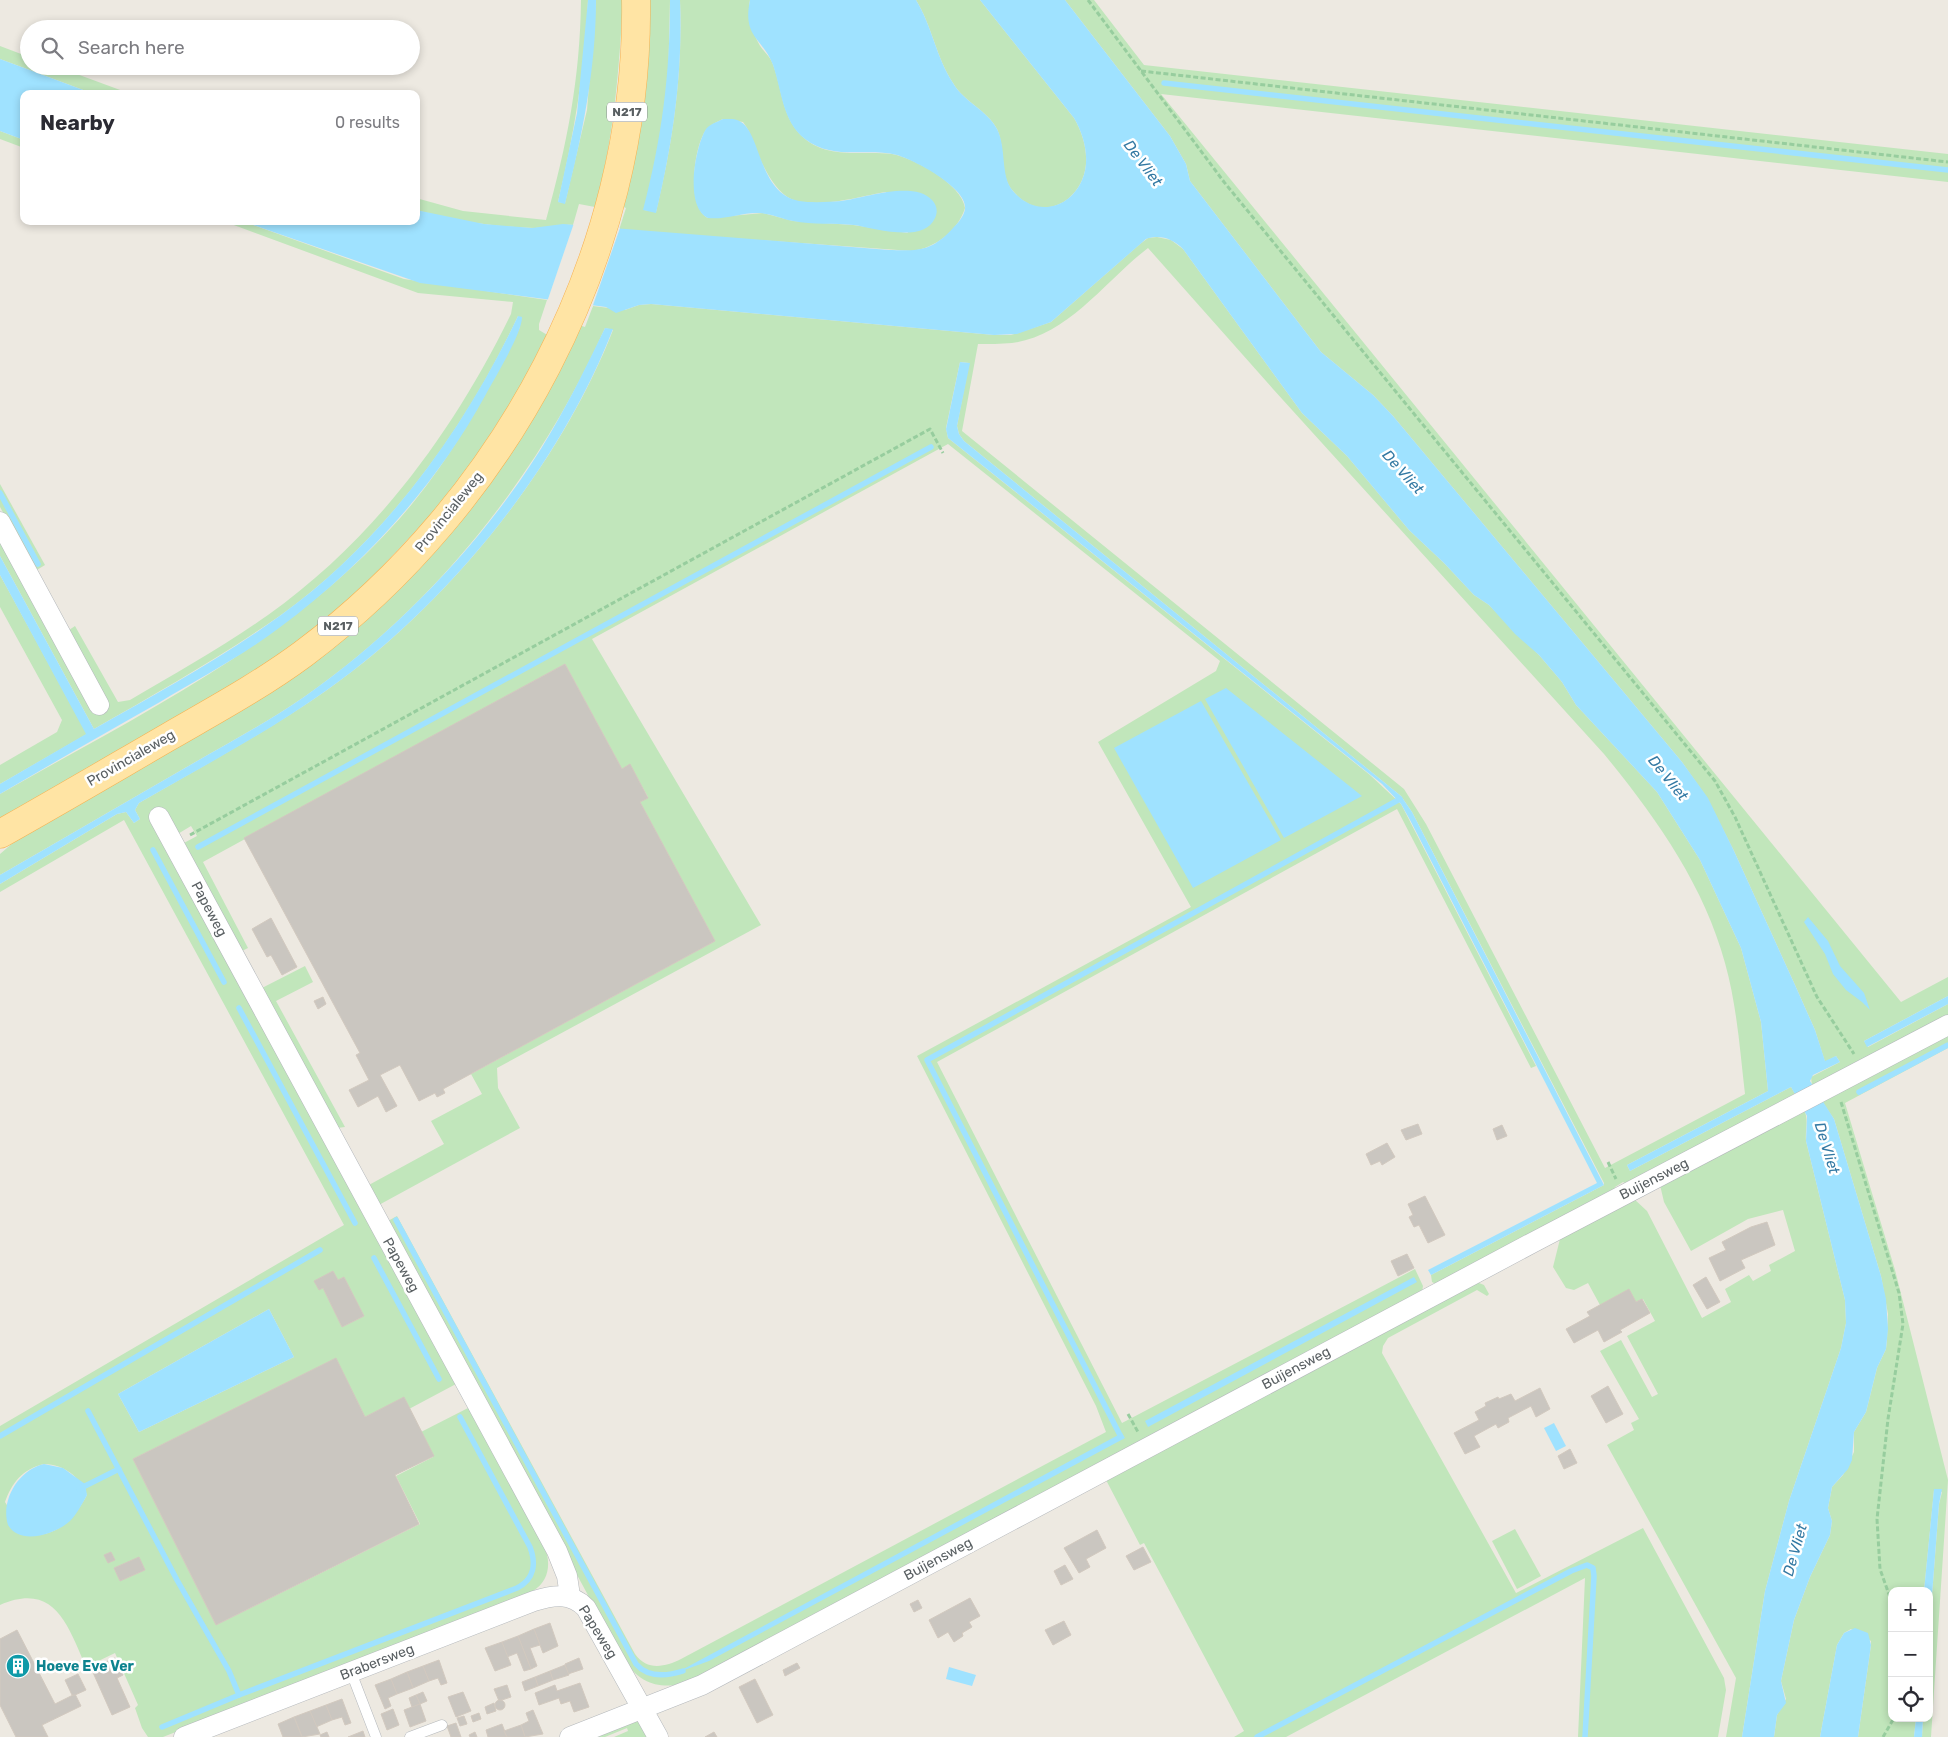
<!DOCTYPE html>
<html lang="en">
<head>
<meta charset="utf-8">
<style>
	body { margin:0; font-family:Rubik,sans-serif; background:#f7f7f7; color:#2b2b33 }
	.controls { position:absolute; right:15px; bottom:15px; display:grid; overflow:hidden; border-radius:10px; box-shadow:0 2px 8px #0003 }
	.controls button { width:45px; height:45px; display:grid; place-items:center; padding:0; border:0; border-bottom:1px solid #e1e1e2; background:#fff; color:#2b2b33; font:25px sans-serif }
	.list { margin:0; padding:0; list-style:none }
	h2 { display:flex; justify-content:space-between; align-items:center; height:65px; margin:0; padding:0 20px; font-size:21px }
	h2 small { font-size:16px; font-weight:400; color:#7c7c81 }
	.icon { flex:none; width:28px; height:28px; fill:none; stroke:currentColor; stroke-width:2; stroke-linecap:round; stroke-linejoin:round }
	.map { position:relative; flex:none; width:1948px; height:1737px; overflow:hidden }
	.search { position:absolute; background:#fff; box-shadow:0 2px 8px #0003; left:20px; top:20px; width:400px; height:55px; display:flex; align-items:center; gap:12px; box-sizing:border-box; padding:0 18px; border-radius:28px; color:#7c7c81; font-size:19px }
	.panel { position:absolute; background:#fff; box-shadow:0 2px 8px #0003; left:20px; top:90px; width:400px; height:135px; border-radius:10px }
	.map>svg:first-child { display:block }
</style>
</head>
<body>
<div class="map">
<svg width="1948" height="1737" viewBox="0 0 1948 1737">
	<rect width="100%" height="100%" fill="#ede9e1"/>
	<g fill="#c1e6bb" fill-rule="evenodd">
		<path d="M581 0H588C585 69 574 135 558 202L565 203 587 110 596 0H623C619 71 614 139 595 207L579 204 573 225C559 224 548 228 535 228 495 227 454 221 416 210V198L463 211 546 220C567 145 580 79 581 0Z"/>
		<path d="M647 0H670L668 86 657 155 644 210 656 212C673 142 683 73 680 0H750C747 13 752 31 759 44 762 50 769 55 772 62 783 89 781 118 804 138 829 160 863 150 892 154 914 158 962 184 965 208 958 231 935 248 912 251L619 230 626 208 621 206ZM723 119 743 122C753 135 756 153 764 167 770 179 779 193 791 199 815 210 861 196 886 192L908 233 853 225 793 221 763 213 708 218C686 207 694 146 706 130 711 124 717 122 723 119Z"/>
		<path d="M916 0H980L1074 118C1084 135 1091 160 1082 180 1069 210 1035 218 1013 191 999 176 1006 149 997 129 987 110 964 102 953 83 936 57 932 26 916 0Z"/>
		<polygon points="1065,0 1094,0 1144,65 1948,154 1948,182 1161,94 1901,1002 1948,977 1948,996 1864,1041 1868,1047 1948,1004 1948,1016 1812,1086 1811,1077 1840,1062 1836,1056 1825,1062 1815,1030 1795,985 1734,851 1707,798 1682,762 1393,416 1373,395 1321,352 1190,181 1186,164 1170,136"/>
		<polygon points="0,46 29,57 29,66 55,66 131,94 94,94 0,59"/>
		<polygon points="0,131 24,140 24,148 0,139"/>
		<path d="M223 221H242L404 279 547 300 539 324V330L549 336 533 368 455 489 349 602 268 665 0 823V794C145 711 303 636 412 504 456 450 489 390 520 327L518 316C465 430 383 542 281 615 221 657 157 693 94 729L0 556V537L66 632 75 626 118 702 130 700C176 673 224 646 268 615 375 539 454 431 511 314L513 302 418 293Z"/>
		<path d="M1157 237 1171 240 1183 249 1302 413 1347 456 1409 530 1444 563 1474 595 1489 605 1539 655 1562 682 1576 705 1657 792 1700 860 1741 948 1761 1022 1768 1091 1627 1165 1630 1171 1791 1087 1797 1097 1629 1185 1623 1182 1615 1187 1613 1193 1436 1284 1432 1282 1431 1275 1604 1185V1183L1412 812 1401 796 964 441 959 434 957 426 969 363 960 362 946 428 948 438 1370 775 1401 804 1536 1066 1531 1068 1397 809 937 1062 1122 1423 1415 1269 1423 1286 1422 1292 691 1683C659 1689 642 1686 622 1658L386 1222 397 1216 635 1654C647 1671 665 1667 681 1659L1106 1432 1096 1406 917 1056 1191 907 1098 742 1216 671 1220 661 948 444 592 639 761 925 497 1068 498 1088 520 1128 377 1206 367 1186 444 1144 431 1121 482 1094 471 1074 715 941 640 802 648 797 630 765 622 769 565 664 203 862 248 948 240 952 182 844 197 836 191 826 176 835 456 1384 409 1409 404 1398 365 1417 336 1359 133 1459 216 1625 420 1524 396 1476 433 1457 421 1432 470 1407 545 1548C551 1564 549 1581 533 1591L163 1737H148L142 1728 135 1708 138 1705 115 1653 86 1667C68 1626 55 1581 0 1605V1426L344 1225 124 820 0 892V884L117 814 126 812 134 823 140 819 135 810 139 803C202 766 267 732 327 690 447 606 560 466 613 330L605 328C540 474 435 606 304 697 266 723 225 745 185 768 123 804 62 839 0 875V854L22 835 349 630 579 325 585 327 593 306 625 310 639 305 651 304 994 335H1011L1051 322 1140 244 1148 238ZM1148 248 1273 389 1604 754C1655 816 1704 885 1725 963 1737 1006 1740 1051 1745 1094L1605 1168 1426 824 1404 789 962 431 978 344C989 344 1001 344 1012 343 1068 336 1106 280 1148 248ZM333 1271 338 1280 344 1277 364 1316 342 1327 323 1288 319 1289 315 1281ZM269 1309 294 1357 139 1432 118 1394ZM44 1464C65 1465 79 1476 87 1495 73 1521 56 1538 25 1535L5 1502C12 1483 22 1469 44 1464ZM139 1558 145 1570 120 1581 114 1568Z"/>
		<polygon points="0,484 45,565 35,571 0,507"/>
		<polygon points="0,575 87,734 0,784 0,765 57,732 62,720 0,607"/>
		<polygon points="305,966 313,982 276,1001 345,1127 337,1128 260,989"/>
		<polygon points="1948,1033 1948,1048 1845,1103 1895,1270 1948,1480 1931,1737 1922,1737 1923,1718 1929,1718 1929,1635 1939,1504 1942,1492 1934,1490 1924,1591 1892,1591 1892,1718 1916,1718 1914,1737 1858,1737 1871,1645 1871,1641 1851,1629 1844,1633 1837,1645 1820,1737 1774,1737 1777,1715 1786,1699 1781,1681 1794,1620 1810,1577 1830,1535 1832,1521 1828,1508 1832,1487 1843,1475 1854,1452 1854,1432 1866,1412 1877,1368 1886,1349 1887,1340 1888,1314 1881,1276 1834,1119 1821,1100"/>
		<path d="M1804 1110C1809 1119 1805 1130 1806 1141L1845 1300 1846 1323 1841 1348 1789 1501 1765 1591 1742 1737H1726L1736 1678 1607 1445 1634 1430 1631 1423 1639 1419 1600 1351 1621 1340 1652 1397 1658 1394 1627 1336 1655 1321 1643 1299 1636 1302 1600 1305 1588 1283 1574 1290 1566 1288 1553 1267 1561 1235 1633 1198 1647 1211 1702 1318 1731 1302 1725 1289 1749 1275 1753 1281 1771 1271 1769 1265 1795 1251 1783 1210 1748 1219 1691 1251 1664 1202 1660 1185Z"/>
		<polygon points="1474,1281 1484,1285 1489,1294 1487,1296 1477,1290 1388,1338 1383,1346 1382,1353 1516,1593 1643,1528 1724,1678 1726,1690 1718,1737 1578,1737 1585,1578 1286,1737 1234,1737 1244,1731 1144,1543 1140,1545 1105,1478"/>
		<polygon points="1515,1529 1541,1576 1517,1589 1492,1541"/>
		<polygon points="630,1719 639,1721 647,1737 614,1737 628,1731 627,1728 605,1737 590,1737"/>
	</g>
	<g fill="#9fe2ff">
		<path d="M588 0H596C596 69 582 137 565 204L558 202 577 113Z"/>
		<path d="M670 0H680C683 73 673 142 656 213L643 210C662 137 670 75 670 0Z"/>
		<path d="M750 0H916C932 26 936 57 953 83 964 102 987 110 997 129 1007 149 1000 176 1013 191 1035 217 1069 210 1082 180 1091 160 1084 135 1074 118L980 0H1065L1170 136 1186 164 1190 181 1321 352 1373 395 1393 416 1682 762 1708 798 1734 851 1795 985 1815 1030 1825 1061 1836 1056 1840 1062 1813 1075 1810 1081 1834 1119 1881 1276 1886 1299 1888 1329 1886 1349 1877 1368 1866 1412 1854 1432 1852 1460 1848 1469 1832 1487 1828 1508 1832 1521 1830 1535 1810 1577 1794 1620 1781 1681 1786 1703 1777 1715 1774 1737H1742L1765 1591 1789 1501 1841 1348 1846 1323 1845 1300 1806 1141 1807 1116 1791 1087 1630 1171 1627 1165 1768 1091 1761 1022 1741 948 1700 860 1657 792 1576 705 1562 682 1539 655 1515 634 1489 605 1474 595 1444 563 1409 530 1347 456 1302 413 1183 249C1173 239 1160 234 1146 239L1051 322 1017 334 994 335 651 304 639 305 616 313 606 307 420 283 242 221H416V210L484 224 532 228 563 224 889 250C920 251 932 251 953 228 958 223 964 216 965 209 968 188 914 160 897 155 866 147 833 161 805 139 782 121 782 91 773 65 763 38 742 38 750 0Z"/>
		<polygon points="0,59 94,94 24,94 24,140 0,131"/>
		<path d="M723 119C729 119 736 118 741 122 761 134 759 194 799 201 812 203 828 202 841 201 864 198 914 180 932 200 937 205 938 212 935 218 924 244 874 228 854 225 834 223 813 225 793 221 782 219 772 214 760 213 743 212 725 220 708 218 684 207 695 147 706 129 710 124 717 122 723 119Z"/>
		<path d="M518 316 522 317C522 334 494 379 485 396 435 487 363 566 279 628 242 656 200 678 160 702 107 732 53 763 0 794V784L86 734 0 575V556L94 729C158 693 222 658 281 615 384 541 464 430 518 316Z"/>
		<path d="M605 328 613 329C560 466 448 605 327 690 268 732 202 767 139 803L135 810 140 819 134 823 126 812 117 814 0 884V875C62 839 123 804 185 768 225 745 266 723 304 697 399 631 493 532 551 432 571 398 588 363 605 328Z"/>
		<polygon points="960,362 970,363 957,426 959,434 964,441 1401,796 1412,812 1604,1185 1431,1275 1428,1270 1597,1183 1410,820 1401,804 1382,784 948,438 946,429"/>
		<polygon points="1226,688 1362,796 1284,838 1205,699"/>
		<polygon points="1201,701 1281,840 1193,888 1114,748"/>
		<polygon points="1808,917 1828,941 1840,966 1864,993 1870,1010 1862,1002 1846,990 1833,974 1825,954 1804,922"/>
		<polygon points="1948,996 1948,1004 1867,1047 1864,1041"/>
		<polygon points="1414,1277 1417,1282 1148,1427 1145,1421"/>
		<polygon points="269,1309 294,1357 139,1432 118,1394"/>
		<polygon points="1554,1423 1566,1446 1556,1451 1544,1428"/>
		<polygon points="1122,1433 1125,1438 709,1661 676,1673"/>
		<path d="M44 1464 63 1468 85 1484 87 1495C82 1504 77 1514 70 1521 56 1534 20 1546 8 1525 0 1499 20 1469 44 1464Z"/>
		<polygon points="1934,1489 1942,1489 1939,1504 1929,1635 1929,1591 1924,1591"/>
		<polygon points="1855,1628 1868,1633 1871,1645 1858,1737 1820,1737 1837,1645 1844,1633"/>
		<polygon points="949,1667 976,1675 972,1686 946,1679"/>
		<polygon points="1916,1718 1923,1718 1922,1737 1914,1737"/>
	</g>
	<polygon fill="#ede9e1" points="574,223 620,228 592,308 547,302"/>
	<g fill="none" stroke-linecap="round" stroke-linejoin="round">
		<g stroke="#9fe2ff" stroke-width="5.5">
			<polyline points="1164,83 1948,170"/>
			<polyline points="0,493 38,564"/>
			<polyline points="198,847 931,447"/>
			<polyline points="153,850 224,982"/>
			<polyline points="239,1008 355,1223"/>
			<polyline points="1859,1092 1948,1045"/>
			<path d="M396 1220 636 1664C648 1678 667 1676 683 1671"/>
			<polyline points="374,1258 439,1379"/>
			<polyline points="88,1411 177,1580 229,1671 239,1695 162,1727"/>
			<polyline points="0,1436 320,1250"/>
			<polyline points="1121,1437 927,1060 1400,799"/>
			<polyline points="79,1489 119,1469"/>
			<path d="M239 1695 517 1588C535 1579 536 1563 530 1547L460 1417"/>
			<polyline points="1257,1737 1571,1571 1587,1565 1593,1568 1594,1576 1585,1737"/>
		</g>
	</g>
	<g fill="#cac6c0" stroke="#d2c9bf">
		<polygon points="565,664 622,769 630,764 648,798 640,802 715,941 443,1089 445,1093 437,1097 435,1093 419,1101 400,1065 380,1075 397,1106 386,1112 378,1096 358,1107 349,1090 369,1080 356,1055 360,1053 244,838"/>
		<polygon points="271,918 297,967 282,975 271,955 267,957 252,929"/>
		<polygon points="323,997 326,1004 318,1009 314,1001"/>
		<polygon points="1418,1124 1422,1134 1406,1140 1401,1130"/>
		<polygon points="1502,1125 1507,1136 1497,1140 1493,1129"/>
		<polygon points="1387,1143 1395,1157 1382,1165 1380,1161 1371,1165 1366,1154"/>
		<polygon points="1425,1196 1445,1235 1428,1243 1419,1225 1414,1227 1409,1217 1413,1215 1408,1204"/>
		<polygon points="1767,1222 1775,1245 1741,1260 1745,1268 1720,1281 1709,1258 1726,1250 1722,1242 1751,1227"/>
		<polygon points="1407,1254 1414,1268 1398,1276 1391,1261"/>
		<polygon points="333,1271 338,1280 344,1277 364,1316 342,1327 323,1288 319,1290 314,1281"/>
		<polygon points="1706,1277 1720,1302 1707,1309 1693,1285"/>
		<polygon points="1629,1289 1636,1302 1642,1299 1650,1313 1620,1330 1622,1332 1604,1342 1598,1330 1574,1343 1566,1329 1590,1316 1587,1312"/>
		<polygon points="336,1358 365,1417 404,1397 434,1456 395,1475 419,1524 216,1625 133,1459"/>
		<polygon points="1608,1386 1623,1414 1606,1423 1591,1396"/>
		<polygon points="1540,1388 1550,1409 1536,1417 1531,1406 1508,1418 1509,1422 1498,1428 1496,1424 1474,1436 1480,1447 1465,1454 1454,1433 1479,1420 1475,1412 1486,1406 1485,1403 1498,1397 1499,1399 1511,1394 1515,1401"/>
		<polygon points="1570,1449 1577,1463 1564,1469 1558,1456"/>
		<polygon points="1097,1530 1106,1548 1086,1559 1090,1567 1079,1573 1064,1548"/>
		<polygon points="1143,1547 1151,1562 1134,1570 1126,1556"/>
		<polygon points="111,1552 115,1560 108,1563 104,1555"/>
		<polygon points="139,1557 145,1570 120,1581 114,1568"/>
		<polygon points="1065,1565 1073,1579 1061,1585 1054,1571"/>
		<polygon points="970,1598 980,1616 969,1622 972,1627 962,1633 963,1636 954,1642 948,1632 938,1638 929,1620"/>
		<polygon points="918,1600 922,1608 914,1612 910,1604"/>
		<polygon points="1064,1621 1071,1635 1053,1645 1045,1630"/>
		<polygon points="550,1623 558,1646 543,1653 534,1629"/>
		<polygon points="534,1629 540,1645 530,1648 537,1666 531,1669 518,1636"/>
		<polygon points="17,1630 55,1704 75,1694 81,1706 42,1725 48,1737 16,1737 0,1705 0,1639"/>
		<polygon points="518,1636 531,1669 524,1671 517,1653 507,1657 502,1642"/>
		<polygon points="502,1642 511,1665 495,1671 485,1648"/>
		<polygon points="115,1658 123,1675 117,1678 130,1707 112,1715 91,1668"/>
		<polygon points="579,1658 583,1669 568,1674 565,1664"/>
		<polygon points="439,1660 447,1683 441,1685 438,1678 429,1681 423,1666"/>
		<polygon points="797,1663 800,1668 785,1676 783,1670"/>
		<polygon points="565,1665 569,1675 553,1680 550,1671"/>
		<polygon points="423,1666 429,1681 413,1688 407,1672"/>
		<polygon points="550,1671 553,1680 538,1686 535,1677"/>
		<polygon points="407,1672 413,1688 397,1694 391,1679"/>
		<polygon points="78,1674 86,1690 75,1695 72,1695 65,1680"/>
		<polygon points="535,1677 538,1686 525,1691 522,1682"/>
		<polygon points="391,1679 397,1694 388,1698 391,1706 385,1709 375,1685"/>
		<polygon points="755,1679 773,1715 757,1723 739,1687"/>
		<polygon points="580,1683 589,1707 574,1712 570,1701 561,1704 559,1698 539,1705 535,1693 555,1685 557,1691"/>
		<polygon points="507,1685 511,1697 499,1701 494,1689"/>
		<polygon points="423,1692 427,1701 420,1704 416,1695"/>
		<polygon points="463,1692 471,1711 456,1717 448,1697"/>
		<polygon points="416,1695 420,1704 412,1707 409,1698"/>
		<polygon points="342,1699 351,1723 345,1725 342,1717 332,1720 326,1705"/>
		<circle cx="500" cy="1705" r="5"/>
		<polygon points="494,1703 496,1711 487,1714 485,1707"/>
		<polygon points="420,1704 426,1721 410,1727 404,1710"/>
		<polygon points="326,1705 332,1720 316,1727 310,1711"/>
		<polygon points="393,1709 399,1725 387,1730 381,1714"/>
		<polygon points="533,1710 543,1734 525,1737 521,1725 529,1721 526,1713"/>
		<polygon points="310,1711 320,1734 302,1737 294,1717"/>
		<polygon points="479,1713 481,1719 473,1722 471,1716"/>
		<polygon points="464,1716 467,1724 460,1726 457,1718"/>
		<polygon points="294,1717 302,1737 283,1737 278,1724"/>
		<polygon points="456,1723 461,1737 451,1737 447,1726"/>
		<polygon points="502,1724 507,1737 488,1737 486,1730"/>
		<polygon points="521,1725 525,1737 507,1737 504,1731"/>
		<polygon points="363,1731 365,1737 348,1737"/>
		<polygon points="327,1732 329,1737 321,1737 320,1735"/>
		<polygon points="475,1732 477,1737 470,1737 469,1735"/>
		<polygon points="714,1732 717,1737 705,1737"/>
	</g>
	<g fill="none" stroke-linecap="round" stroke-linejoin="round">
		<g stroke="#b4b8bc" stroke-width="11">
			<g id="service">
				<polyline points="351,1672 376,1737"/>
				<polyline points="410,1737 442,1725"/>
			</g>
		</g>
		<g stroke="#b4b8bc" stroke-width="21">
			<g id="minor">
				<polyline points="0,522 99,705"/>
				<polyline points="159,817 557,1551 567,1576 570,1596"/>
				<path d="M184 1737 534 1601C553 1595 571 1592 586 1608L658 1737"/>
				<polyline points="570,1737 702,1685 1532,1243 1948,1025"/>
			</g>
		</g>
		<g stroke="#f7b150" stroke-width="29">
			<path id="primary" d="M0 834C57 802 113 769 170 736 215 710 261 685 303 654 505 503 640 255 636 0"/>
		</g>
		<g stroke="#97cd9e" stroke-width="3" stroke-dasharray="5 2.5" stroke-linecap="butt">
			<polyline points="1088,0 1224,182 1715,781 1735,817 1817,997 1854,1054"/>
			<polyline points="1141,71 1948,162"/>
			<polyline points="190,835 930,429 943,453"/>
			<polyline points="1841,1102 1899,1293 1903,1324 1888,1419 1877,1519 1880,1569 1892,1603"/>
			<polyline points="1608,1162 1616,1179"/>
			<polyline points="1128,1414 1138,1432"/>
			<polyline points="1883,1737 1894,1718"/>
		</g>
		<use href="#service" stroke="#fff" stroke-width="10"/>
		<use href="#minor" stroke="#fff" stroke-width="20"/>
		<use href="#primary" stroke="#ffe4a4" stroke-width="28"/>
	</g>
	<defs>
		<g id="building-disc" transform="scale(1.25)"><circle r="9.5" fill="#0f9aa8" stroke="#fff"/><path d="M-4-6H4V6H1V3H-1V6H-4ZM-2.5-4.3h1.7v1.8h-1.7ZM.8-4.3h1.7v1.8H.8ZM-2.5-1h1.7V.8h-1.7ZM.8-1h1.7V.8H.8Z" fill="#fff"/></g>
	</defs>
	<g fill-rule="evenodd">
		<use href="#building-disc" x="18" y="1666"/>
	</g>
	<g text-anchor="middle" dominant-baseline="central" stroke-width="5" stroke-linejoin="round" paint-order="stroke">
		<g fill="#fff" stroke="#8b8f91" stroke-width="1">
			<rect x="607" y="102.5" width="40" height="19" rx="4"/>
			<rect x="318" y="616.5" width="40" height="19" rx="4"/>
		</g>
		<g font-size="12" font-weight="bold" fill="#595f62">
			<text x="627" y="112">N217</text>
			<text x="338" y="626">N217</text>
		</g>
		<g font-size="14" fill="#595f62" stroke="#fff">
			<text transform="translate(449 512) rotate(-51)">Provincialeweg</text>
			<text transform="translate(131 758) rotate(-30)">Provincialeweg</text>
			<text transform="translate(209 909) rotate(62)">Papeweg</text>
			<text transform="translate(1654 1179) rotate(-27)">Buijensweg</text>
			<text transform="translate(401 1265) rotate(61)">Papeweg</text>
			<text transform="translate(1296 1368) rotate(-28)">Buijensweg</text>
			<text transform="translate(938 1559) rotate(-28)">Buijensweg</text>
			<text transform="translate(598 1632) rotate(58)">Papeweg</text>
			<text transform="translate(377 1662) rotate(-21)">Brabersweg</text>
		</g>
		<g font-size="14" font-weight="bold" fill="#0d838f" stroke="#fff" text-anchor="start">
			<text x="36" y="1666">Hoeve Eve Ver</text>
		</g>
		<g font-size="15" font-style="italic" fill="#3379a3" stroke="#fff">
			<text transform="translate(1143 163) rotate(53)">De Vliet</text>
			<text transform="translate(1403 472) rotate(48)">De Vliet</text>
			<text transform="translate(1668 778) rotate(51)">De Vliet</text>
			<text transform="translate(1827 1148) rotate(73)">De Vliet</text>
			<text transform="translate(1795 1550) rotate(-74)">De Vliet</text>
		</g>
	</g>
</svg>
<div class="controls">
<button>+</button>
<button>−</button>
<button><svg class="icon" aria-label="locate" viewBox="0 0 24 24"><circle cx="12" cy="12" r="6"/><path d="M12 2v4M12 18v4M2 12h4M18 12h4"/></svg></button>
</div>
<div class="search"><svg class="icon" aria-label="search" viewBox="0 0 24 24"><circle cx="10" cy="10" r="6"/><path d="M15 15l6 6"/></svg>Search here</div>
<section class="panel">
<h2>Nearby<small>0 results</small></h2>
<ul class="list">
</ul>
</section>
</div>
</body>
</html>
